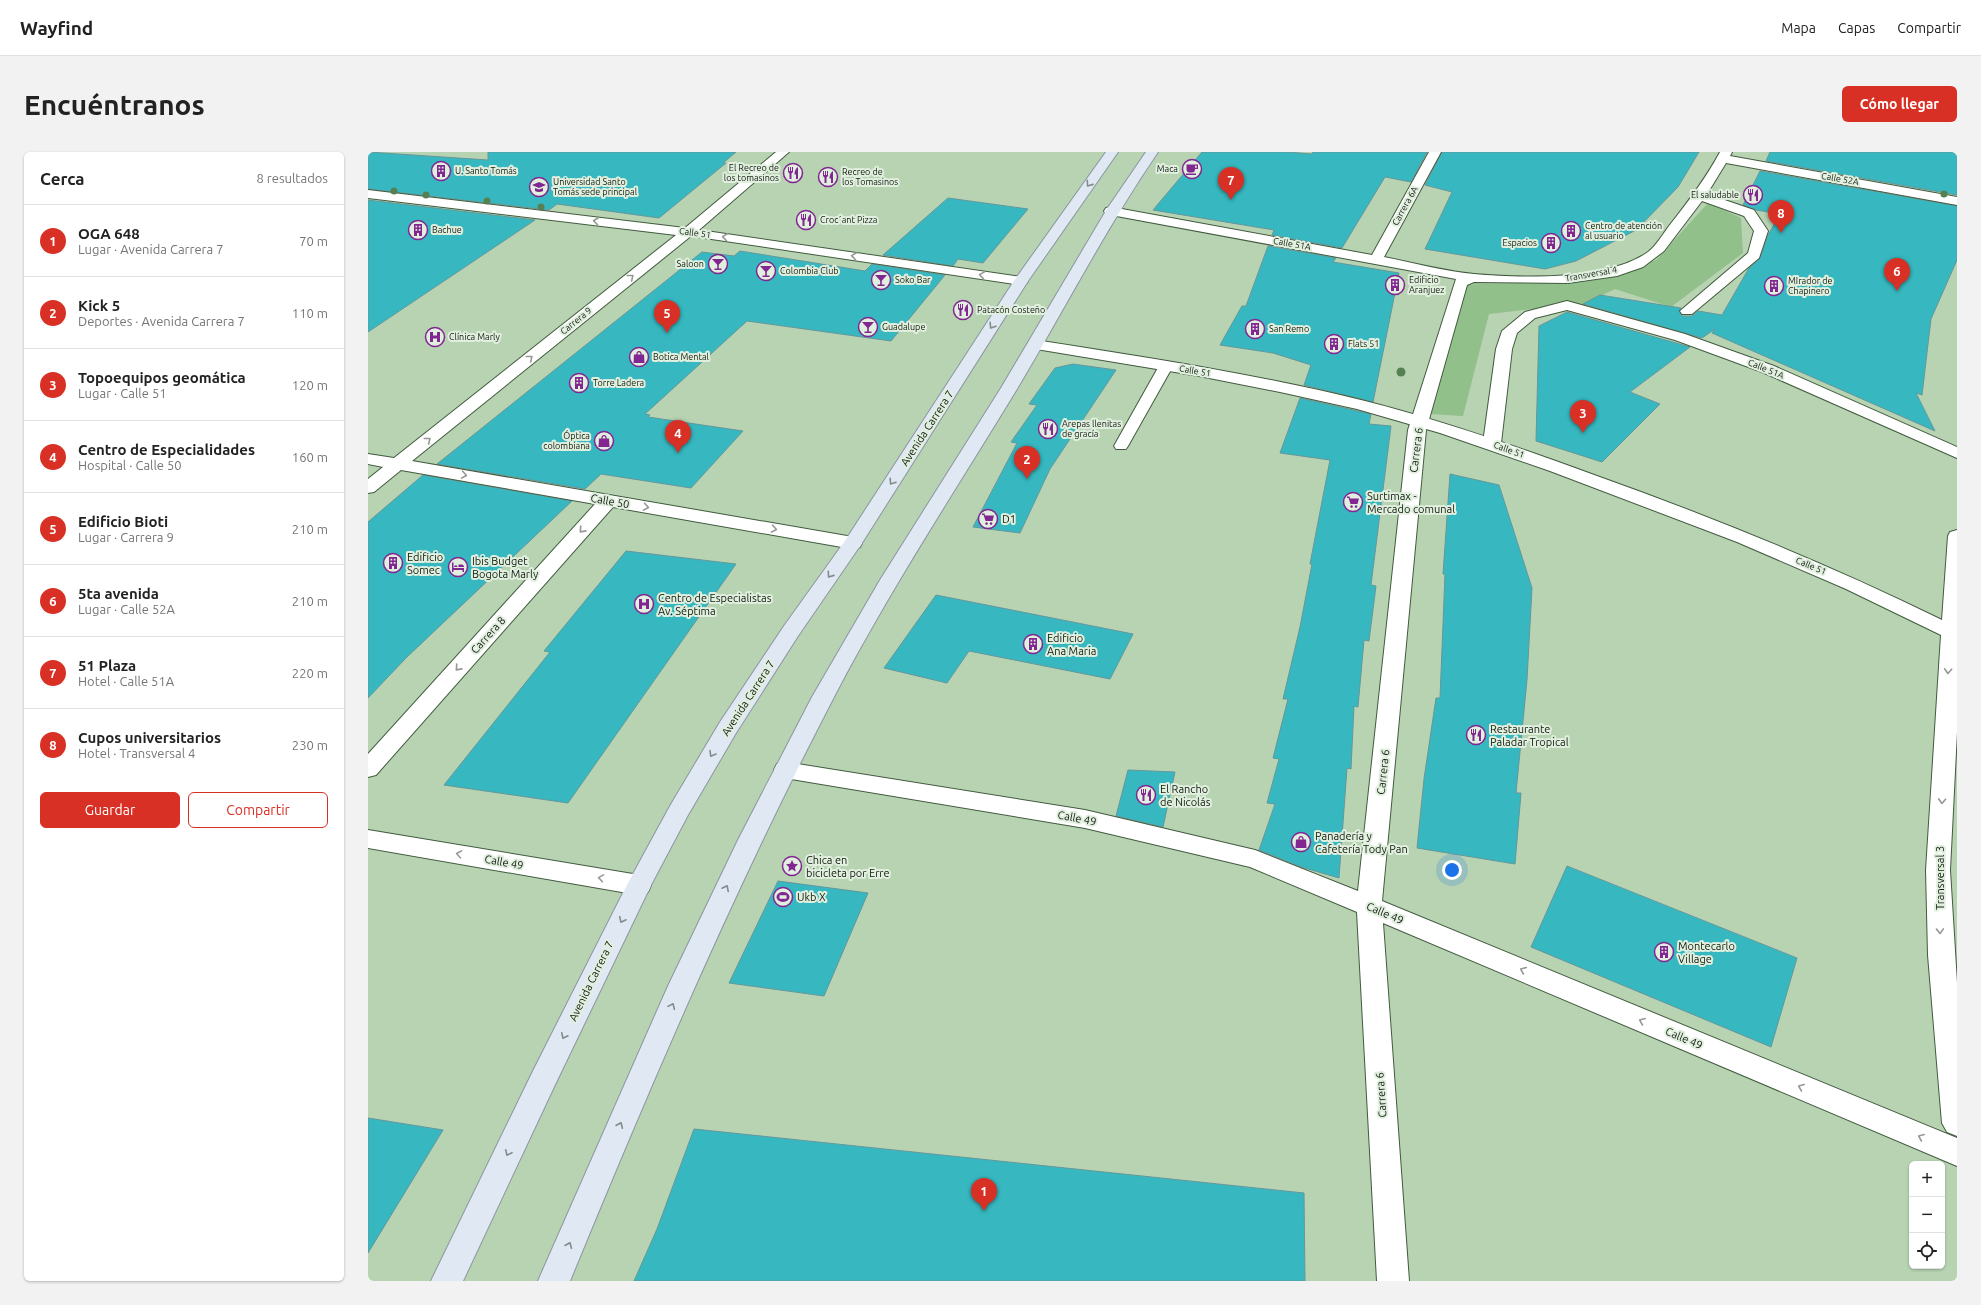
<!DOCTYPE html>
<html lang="es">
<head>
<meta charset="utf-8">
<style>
	body { margin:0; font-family:Ubuntu,sans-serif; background:#f2f2f2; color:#222 }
	.controls { position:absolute; right:12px; bottom:12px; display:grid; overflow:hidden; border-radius:6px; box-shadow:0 1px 3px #0004 }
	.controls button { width:36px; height:36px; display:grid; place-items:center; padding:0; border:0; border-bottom:1px solid #e0e0e0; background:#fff; color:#222; font:20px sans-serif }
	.you { position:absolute; left:1084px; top:718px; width:14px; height:14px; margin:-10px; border:3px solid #fff; border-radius:50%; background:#1a73e8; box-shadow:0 0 0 6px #1a73e833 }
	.badge { display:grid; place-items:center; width:26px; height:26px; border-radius:50%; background:#d93025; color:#fff; font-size:13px; font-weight:700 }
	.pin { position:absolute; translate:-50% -33px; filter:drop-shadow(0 1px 2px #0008) }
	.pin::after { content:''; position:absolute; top:21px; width:14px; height:12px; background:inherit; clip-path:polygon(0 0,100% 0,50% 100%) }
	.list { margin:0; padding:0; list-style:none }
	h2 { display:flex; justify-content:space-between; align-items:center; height:52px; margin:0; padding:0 16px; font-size:17px }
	h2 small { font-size:13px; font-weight:400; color:#767676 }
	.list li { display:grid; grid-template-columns:26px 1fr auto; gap:12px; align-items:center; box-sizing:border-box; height:72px; padding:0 16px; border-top:1px solid #e0e0e0 }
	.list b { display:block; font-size:15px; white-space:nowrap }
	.list p { margin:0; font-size:13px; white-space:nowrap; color:#767676 }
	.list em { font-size:13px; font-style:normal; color:#767676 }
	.actions { display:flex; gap:8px; padding:12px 16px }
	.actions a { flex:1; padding:9px 0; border:1px solid #d93025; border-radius:6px; text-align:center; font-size:14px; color:#d93025 }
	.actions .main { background:#d93025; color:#fff }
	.icon { flex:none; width:22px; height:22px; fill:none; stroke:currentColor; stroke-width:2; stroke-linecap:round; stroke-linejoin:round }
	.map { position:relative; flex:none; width:1589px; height:1129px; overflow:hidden; border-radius:6px }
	header { display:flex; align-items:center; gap:24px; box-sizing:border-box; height:56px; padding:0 20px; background:#fff; border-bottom:1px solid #e0e0e0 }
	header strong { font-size:19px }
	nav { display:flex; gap:22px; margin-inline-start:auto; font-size:14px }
	.intro { display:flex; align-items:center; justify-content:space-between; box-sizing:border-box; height:96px; padding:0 24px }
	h1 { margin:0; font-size:28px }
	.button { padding:10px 18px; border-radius:6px; background:#d93025; color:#fff; font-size:14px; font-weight:700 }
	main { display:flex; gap:24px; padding:0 24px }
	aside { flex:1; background:#fff; border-radius:6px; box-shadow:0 1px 3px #0004 }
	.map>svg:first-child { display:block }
</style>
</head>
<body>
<header>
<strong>Wayfind</strong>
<nav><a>Mapa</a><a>Capas</a><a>Compartir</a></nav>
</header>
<div class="intro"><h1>Encuéntranos</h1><a class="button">Cómo llegar</a></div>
<main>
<aside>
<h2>Cerca<small>8 resultados</small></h2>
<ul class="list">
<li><span class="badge">1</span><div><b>OGA 648</b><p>Lugar · Avenida Carrera 7</p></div><em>70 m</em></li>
<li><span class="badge">2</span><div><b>Kick 5</b><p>Deportes · Avenida Carrera 7</p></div><em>110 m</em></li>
<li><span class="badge">3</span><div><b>Topoequipos geomática</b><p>Lugar · Calle 51</p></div><em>120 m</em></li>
<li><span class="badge">4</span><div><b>Centro de Especialidades</b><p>Hospital · Calle 50</p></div><em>160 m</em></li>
<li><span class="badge">5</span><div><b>Edificio Bioti</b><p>Lugar · Carrera 9</p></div><em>210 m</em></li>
<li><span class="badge">6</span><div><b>5ta avenida</b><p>Lugar · Calle 52A</p></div><em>210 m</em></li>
<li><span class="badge">7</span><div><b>51 Plaza</b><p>Hotel · Calle 51A</p></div><em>220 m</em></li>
<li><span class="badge">8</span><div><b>Cupos universitarios</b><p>Hotel · Transversal 4</p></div><em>230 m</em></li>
</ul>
<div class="actions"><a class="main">Guardar</a><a>Compartir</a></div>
</aside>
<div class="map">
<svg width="1589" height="1129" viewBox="0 0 1589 1129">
	<rect width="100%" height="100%" fill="#b7d3b2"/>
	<polygon fill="#91c08b" points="1340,51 1373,66 1375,101 1303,155 1247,137 1208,156 1199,153 1121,162 1095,264 1061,262 1090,133 1219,128 1288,108"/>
	<g fill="#37b8c0" stroke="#64979b">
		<polygon points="0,0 120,8 120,0 368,0 355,11 358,11 291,66 189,52 181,58 0,37"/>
		<polygon points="834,0 919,0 944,2 945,0 1059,0 1043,30 1017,25 974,96 904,83 906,78 785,58"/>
		<polygon points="1074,0 1331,0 1310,35 1268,78 1208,109 1177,117 1057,97 1084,40 1057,33"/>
		<polygon points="1402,0 1589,0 1589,43 1398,9"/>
		<polygon points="1392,19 1589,54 1589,108 1563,167 1554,243 1548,241 1567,279 1344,181 1347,177 1334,186 1215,152 1232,143 1313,156 1311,159 1314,164 1324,164 1330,159 1354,163 1381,116 1392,106 1400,83 1412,62 1388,58 1375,53"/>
		<polygon points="580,46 660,57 615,111 590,107 585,114 515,103"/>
		<polygon points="0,48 167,68 0,180"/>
		<polygon points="900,94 968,106 965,110 1031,121 1005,250 936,233 943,213 905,201 852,193 874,154 878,154"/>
		<polygon points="372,99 497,119 504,112 577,123 523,189 379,169 277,262 282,263 280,265 375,279 323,336 233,322 217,337 69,312 334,100 366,104"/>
		<polygon points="1199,160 1322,195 1262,240 1292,252 1234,310 1168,289 1171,174"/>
		<polygon points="705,212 748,218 682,317 652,381 605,375 649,291 643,290 669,253 661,252 687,216"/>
		<polygon points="932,246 1003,262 1001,272 1023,274 1003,433 1008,434 1001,489 996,488 990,555 986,554 983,617 979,616 971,726 933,715 891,698 907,652 899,651 911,607 905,606 920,547 915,547 932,475 944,412 942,412 962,308 912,301"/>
		<polygon points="1082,322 1131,333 1164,436 1159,528 1148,641 1153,641 1147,712 1049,696 1056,627 1068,546 1072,546 1077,422 1075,422"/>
		<polygon points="55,323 204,349 38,506 0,546 0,370"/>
		<polygon points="258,399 368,412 200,651 76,633 182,500 176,499"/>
		<polygon points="568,443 765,482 742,527 601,499 579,531 516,516"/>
		<polygon points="760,618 807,620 795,675 748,664"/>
		<polygon points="1199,714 1429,806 1403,895 1163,795"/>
		<polygon points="410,729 500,741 456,844 361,831"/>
		<polygon points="0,966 75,978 0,1101"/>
		<polygon points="326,977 936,1041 937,1129 266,1129 289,1077"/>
	</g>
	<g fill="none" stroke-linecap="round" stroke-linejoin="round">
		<g stroke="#425b3f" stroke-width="2">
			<polygon id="lane" points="798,210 803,211 805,214 760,294 758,297 748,297 746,294 791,214 793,211"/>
		</g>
		<g stroke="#425b3f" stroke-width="2">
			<g id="street">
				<polygon points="408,0 421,0 331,78 653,125 658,126 660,129 658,132 653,133 323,84 44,309 485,385 492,387 494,391 492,395 485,397 245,355 8,623 0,625 0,602 227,352 33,318 6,340 0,341 0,327 15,315 0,312 0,302 26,306 308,83 0,46 0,38 317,76"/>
				<path d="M1061 0H1073L1016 105C1046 111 1076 119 1106 122 1155 126 1239 129 1280 100 1289 93 1294 83 1301 74 1320 50 1338 26 1352 0H1364L1362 4 1589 45V53L1358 11 1339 42 1386 58 1400 79 1391 106 1324 162H1314L1312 159 1380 101 1386 79 1376 64 1334 49 1296 99 1275 115 1249 124 1200 131 1106 130 1099 133 1058 278 1014 749 1589 986V1014L1015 771 1041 1129H1009L989 760 882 715 717 676 417 626 409 624 406 618 409 612 417 610 717 658 887 698 990 739 1040 278 1088 127 743 63 738 62 736 59 738 56 743 55 1004 103Z"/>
				<polygon points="1199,149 1317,182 1406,214 1589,295 1589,306 1394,220 1307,188 1199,158 1167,166 1149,181 1144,197 1133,291 1130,295 1124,296 1118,295 1115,291 1128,197 1134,179 1157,160"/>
			</g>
		</g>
		<g stroke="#425b3f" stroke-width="2">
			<g id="secondary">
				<path d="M667 188C777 205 888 222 997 249 1076 269 1153 296 1229 324 1347 366 1462 413 1574 468L1580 384 1582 380 1589 378V580L1582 718 1589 831V984L1579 980 1574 971 1560 803 1558 718 1573 483 1478 437 1369 390 1182 319 1072 281 989 257 912 240 831 224 662 196 659 193 662 190Z"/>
				<polygon points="0,678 271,723 280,726 283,733 280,740 271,743 0,696"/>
			</g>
		</g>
		<g stroke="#8a96a0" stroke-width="2">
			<g id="primary">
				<polygon points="738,0 750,0 660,129 494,391 430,484 368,581 320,663 283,733 185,937 95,1129 63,1129 165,919 259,733 302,654 352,570 416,474 477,389 646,129"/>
				<path d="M778 0H790C738 76 696 158 649 237 587 339 521 439 466 545 367 735 283 932 202 1129H170L300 834 370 688 444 545 512 428 633 236 739 57Z"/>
			</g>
		</g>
		<use href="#lane" fill="#fff" fill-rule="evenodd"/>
		<use href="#street" fill="#fff" fill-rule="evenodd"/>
		<use href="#secondary" fill="#fff" fill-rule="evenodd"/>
		<use href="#primary" fill="#e0e8f4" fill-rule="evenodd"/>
	</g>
	<g fill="#578052">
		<circle cx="26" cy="39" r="3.5"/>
		<circle cx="1576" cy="42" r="3.5"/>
		<circle cx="58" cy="43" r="3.5"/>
		<circle cx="119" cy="49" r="3.5"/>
		<circle cx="173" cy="55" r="3.5"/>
		<circle cx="1033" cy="220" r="4.5"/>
	</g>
	<defs><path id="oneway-chevron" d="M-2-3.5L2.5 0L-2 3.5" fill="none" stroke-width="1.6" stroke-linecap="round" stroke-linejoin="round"/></defs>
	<g stroke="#838c8d">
		<use href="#oneway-chevron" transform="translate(721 32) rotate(125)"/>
		<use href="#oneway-chevron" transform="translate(624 174) rotate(123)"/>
		<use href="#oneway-chevron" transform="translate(524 330) rotate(123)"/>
		<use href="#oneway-chevron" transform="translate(462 423) rotate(125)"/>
		<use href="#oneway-chevron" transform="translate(344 602) rotate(121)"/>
		<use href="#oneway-chevron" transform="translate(358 736) rotate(-63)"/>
		<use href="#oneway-chevron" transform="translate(254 768) rotate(116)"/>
		<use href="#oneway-chevron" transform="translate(304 854) rotate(-66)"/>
		<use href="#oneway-chevron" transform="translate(196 884) rotate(116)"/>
		<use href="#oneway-chevron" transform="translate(252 973) rotate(-67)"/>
		<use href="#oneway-chevron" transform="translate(140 1001) rotate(115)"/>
		<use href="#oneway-chevron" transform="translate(201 1093) rotate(-67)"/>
	</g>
	<g stroke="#949993">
		<use href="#oneway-chevron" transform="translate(228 69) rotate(-173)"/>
		<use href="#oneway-chevron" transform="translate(357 85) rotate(-172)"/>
		<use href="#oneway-chevron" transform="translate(486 104) rotate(-172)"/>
		<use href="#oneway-chevron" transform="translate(614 123) rotate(-171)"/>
		<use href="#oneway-chevron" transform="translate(263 125) rotate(-39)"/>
		<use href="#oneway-chevron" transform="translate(162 206) rotate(-39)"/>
		<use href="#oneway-chevron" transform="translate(60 288) rotate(-39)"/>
		<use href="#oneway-chevron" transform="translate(96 323) rotate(10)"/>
		<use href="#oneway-chevron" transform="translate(278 355) rotate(10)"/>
		<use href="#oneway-chevron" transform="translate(406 377) rotate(10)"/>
		<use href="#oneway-chevron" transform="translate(214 378) rotate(132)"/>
		<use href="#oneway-chevron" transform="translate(90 516) rotate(132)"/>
		<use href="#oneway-chevron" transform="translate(1580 519) rotate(93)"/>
		<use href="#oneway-chevron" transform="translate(1574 649) rotate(93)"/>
		<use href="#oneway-chevron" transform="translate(91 702) rotate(-170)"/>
		<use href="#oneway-chevron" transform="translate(233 726) rotate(-171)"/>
		<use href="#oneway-chevron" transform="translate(1572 779) rotate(88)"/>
		<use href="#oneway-chevron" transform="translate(1155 818) rotate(-157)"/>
		<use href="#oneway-chevron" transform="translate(1274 869) rotate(-157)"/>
		<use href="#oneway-chevron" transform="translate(1433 935) rotate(-157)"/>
		<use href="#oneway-chevron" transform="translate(1553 985) rotate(-157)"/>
	</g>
	<defs>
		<g id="cafe-ring" transform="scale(1)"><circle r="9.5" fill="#e1efdf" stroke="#822692" stroke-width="1.5"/><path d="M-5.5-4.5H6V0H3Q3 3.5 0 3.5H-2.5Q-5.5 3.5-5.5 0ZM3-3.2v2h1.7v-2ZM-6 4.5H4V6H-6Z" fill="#822692"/></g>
		<g id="building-ring" transform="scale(1)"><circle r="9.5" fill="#e1efdf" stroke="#822692" stroke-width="1.5"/><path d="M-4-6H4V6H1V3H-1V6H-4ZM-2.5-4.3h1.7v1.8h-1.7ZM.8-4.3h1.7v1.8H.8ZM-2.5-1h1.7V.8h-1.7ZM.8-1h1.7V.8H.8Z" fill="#822692"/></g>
		<g id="restaurant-ring" transform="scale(1)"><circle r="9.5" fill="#e1efdf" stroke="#822692" stroke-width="1.5"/><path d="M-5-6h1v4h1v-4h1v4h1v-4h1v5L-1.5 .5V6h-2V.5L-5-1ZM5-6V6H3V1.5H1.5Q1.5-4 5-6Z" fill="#822692"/></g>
		<g id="university-ring" transform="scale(1)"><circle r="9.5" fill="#e1efdf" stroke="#822692" stroke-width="1.5"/><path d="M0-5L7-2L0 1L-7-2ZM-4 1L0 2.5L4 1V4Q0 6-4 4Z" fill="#822692"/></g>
		<g id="bar-ring" transform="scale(1)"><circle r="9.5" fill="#e1efdf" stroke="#822692" stroke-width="1.5"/><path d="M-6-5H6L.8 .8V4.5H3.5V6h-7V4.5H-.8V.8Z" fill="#822692"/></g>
		<g id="hospital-ring" transform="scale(1)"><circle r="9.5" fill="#e1efdf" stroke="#822692" stroke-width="1.5"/><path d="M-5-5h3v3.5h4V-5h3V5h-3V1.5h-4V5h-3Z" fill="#822692"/></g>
		<g id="shop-ring" transform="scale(1)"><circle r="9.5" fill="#e1efdf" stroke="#822692" stroke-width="1.5"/><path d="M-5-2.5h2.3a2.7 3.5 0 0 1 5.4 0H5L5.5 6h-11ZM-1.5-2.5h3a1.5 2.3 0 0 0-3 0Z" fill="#822692"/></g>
		<g id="supermarket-ring" transform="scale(1)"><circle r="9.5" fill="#e1efdf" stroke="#822692" stroke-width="1.5"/><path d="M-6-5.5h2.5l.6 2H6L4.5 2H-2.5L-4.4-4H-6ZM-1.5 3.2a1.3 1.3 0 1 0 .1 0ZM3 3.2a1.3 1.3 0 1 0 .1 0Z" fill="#822692"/></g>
		<g id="hotel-ring" transform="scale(1)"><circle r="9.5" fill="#e1efdf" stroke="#822692" stroke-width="1.5"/><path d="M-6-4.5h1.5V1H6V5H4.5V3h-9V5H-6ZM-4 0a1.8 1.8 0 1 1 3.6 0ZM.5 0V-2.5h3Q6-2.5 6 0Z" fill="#822692"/></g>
		<g id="sight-ring" transform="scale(1)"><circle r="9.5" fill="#e1efdf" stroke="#822692" stroke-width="1.5"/><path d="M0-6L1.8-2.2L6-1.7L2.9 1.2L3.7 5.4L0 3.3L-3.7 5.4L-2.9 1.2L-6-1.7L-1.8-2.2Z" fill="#822692"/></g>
		<g id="stadium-ring" transform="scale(1)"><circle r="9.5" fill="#e1efdf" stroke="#822692" stroke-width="1.5"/><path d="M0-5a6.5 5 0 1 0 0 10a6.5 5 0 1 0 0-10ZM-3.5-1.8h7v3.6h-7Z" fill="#822692"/></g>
	</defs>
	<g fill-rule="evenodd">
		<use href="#cafe-ring" x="824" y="17"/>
		<use href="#building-ring" x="73" y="19"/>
		<use href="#restaurant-ring" x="425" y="21"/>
		<use href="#restaurant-ring" x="460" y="25"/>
		<use href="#university-ring" x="171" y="35"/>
		<use href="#restaurant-ring" x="1385" y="43"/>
		<use href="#restaurant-ring" x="438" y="68"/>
		<use href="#building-ring" x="50" y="78"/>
		<use href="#building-ring" x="1203" y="79"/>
		<use href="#building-ring" x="1183" y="91"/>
		<use href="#bar-ring" x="350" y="112"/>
		<use href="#bar-ring" x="398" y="119"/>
		<use href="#bar-ring" x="513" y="128"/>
		<use href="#building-ring" x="1027" y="133"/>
		<use href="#building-ring" x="1406" y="134"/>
		<use href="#restaurant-ring" x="595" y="158"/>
		<use href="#bar-ring" x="500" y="175"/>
		<use href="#building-ring" x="887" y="177"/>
		<use href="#hospital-ring" x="67" y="185"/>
		<use href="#building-ring" x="966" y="192"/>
		<use href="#shop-ring" x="271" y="205"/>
		<use href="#building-ring" x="211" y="231"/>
		<use href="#restaurant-ring" x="680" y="277"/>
		<use href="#shop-ring" x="236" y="289"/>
		<use href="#supermarket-ring" x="985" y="350"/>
		<use href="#supermarket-ring" x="620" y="367"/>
		<use href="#building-ring" x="25" y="411"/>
		<use href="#hotel-ring" x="90" y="415"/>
		<use href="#hospital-ring" x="276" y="452"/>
		<use href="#building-ring" x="665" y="492"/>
		<use href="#restaurant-ring" x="1108" y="583"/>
		<use href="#restaurant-ring" x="778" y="643"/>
		<use href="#shop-ring" x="933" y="690"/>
		<use href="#sight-ring" x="424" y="714"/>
		<use href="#stadium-ring" x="415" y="745"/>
		<use href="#building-ring" x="1296" y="800"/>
	</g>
	<g text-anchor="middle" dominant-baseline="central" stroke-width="4" stroke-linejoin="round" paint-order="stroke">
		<g font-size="9" fill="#121c10" stroke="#e1efdf" text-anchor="start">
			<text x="411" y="16" text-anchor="end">El Recreo de<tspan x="411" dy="10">los tomasinos</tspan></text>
			<text x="810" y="17" text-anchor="end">Maca</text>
			<text x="87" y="19">U. Santo Tomás</text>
			<text x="474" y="20">Recreo de<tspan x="474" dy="10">los Tomasinos</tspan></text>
			<text x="185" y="30">Universidad Santo<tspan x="185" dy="10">Tomás sede principal</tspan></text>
			<text x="1371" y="43" text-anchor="end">El saludable</text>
			<text x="452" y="68">Croc´ant Pizza</text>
			<text x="1217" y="74">Centro de atención<tspan x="1217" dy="10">al usuario</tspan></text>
			<text x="64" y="78">Bachue</text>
			<text x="1169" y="91" text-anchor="end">Espacios</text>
			<text x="336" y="112" text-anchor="end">Saloon</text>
			<text x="412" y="119">Colombia Club</text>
			<text x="527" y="128">Soko Bar</text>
			<text x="1041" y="128">Edificio<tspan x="1041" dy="10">Aranjuez</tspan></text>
			<text x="1420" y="129">MIrador de<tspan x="1420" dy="10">Chapinero</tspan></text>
			<text x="609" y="158">Patacón Costeño</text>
			<text x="514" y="175">Guadalupe</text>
			<text x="901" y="177">San Remo</text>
			<text x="81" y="185">Clínica Marly</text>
			<text x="980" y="192">Flats 51</text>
			<text x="285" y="205">Botica Mental</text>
			<text x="225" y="231">Torre Ladera</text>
			<text x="694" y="272">Arepas llenitas<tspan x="694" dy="10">de gracía</tspan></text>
			<text x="222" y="284" text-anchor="end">Óptica<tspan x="222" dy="10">colombiana</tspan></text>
		</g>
		<g font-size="9" fill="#121c10" stroke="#e1efdf">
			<text transform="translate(1472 27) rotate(10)">Calle 52A</text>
			<text transform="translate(1037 54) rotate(-61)">Carrera 6A</text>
			<text transform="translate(327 81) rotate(8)">Calle 51</text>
			<text transform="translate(924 92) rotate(10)">Calle 51A</text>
			<text transform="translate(1223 122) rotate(-10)">Transversal 4</text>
			<text transform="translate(208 169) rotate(-39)">Carrera 9</text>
			<text transform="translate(1398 217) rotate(22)">Calle 51A</text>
			<text transform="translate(827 219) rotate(10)">Calle 51</text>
			<text transform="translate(1141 298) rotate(20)">Calle 51</text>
			<text transform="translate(1443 414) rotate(23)">Calle 51</text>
		</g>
		<g font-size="11" fill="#121c10" stroke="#e1efdf">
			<text transform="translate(559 276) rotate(-57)">Avenida Carrera 7</text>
			<text transform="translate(1048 298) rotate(-83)">Carrera 6</text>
			<text transform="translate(242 349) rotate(10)">Calle 50</text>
			<text transform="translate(120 483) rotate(-48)">Carrera 8</text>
			<text transform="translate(380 546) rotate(-57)">Avenida Carrera 7</text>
			<text transform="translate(1015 620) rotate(-84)">Carrera 6</text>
			<text transform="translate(709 666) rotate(11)">Calle 49</text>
			<text transform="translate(136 710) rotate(10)">Calle 49</text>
			<text transform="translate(1572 726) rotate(-90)">Transversal 3</text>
			<text transform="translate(1017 761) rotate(23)">Calle 49</text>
			<text transform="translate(223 829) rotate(-64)">Avenida Carrera 7</text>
			<text transform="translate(1316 886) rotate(23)">Calle 49</text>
			<text transform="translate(1013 943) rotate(-94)">Carrera 6</text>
		</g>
		<g font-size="11" fill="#121c10" stroke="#e1efdf" text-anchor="start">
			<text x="999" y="344">Surtimax -<tspan x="999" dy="13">Mercado comunal</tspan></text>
			<text x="634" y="367">D1</text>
			<text x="39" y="405">Edificio<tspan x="39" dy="13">Somec</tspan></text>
			<text x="104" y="409">Ibis Budget<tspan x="104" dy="13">Bogota Marly</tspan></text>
			<text x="290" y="446">Centro de Especialistas<tspan x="290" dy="13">Av. Séptima</tspan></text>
			<text x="679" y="486">Edificio<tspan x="679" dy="13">Ana Maria</tspan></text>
			<text x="1122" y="577">Restaurante<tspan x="1122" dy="13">Paladar Tropical</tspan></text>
			<text x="792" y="637">El Rancho<tspan x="792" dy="13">de Nicolás</tspan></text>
			<text x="947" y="684">Panadería y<tspan x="947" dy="13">Cafetería Tody Pan</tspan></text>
			<text x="438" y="708">Chica en<tspan x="438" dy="13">bicicleta por Erre</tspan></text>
			<text x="429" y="745">Ukb X</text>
			<text x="1310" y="794">Montecarlo<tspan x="1310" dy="13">Village</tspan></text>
		</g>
	</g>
</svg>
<div class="controls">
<button>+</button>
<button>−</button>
<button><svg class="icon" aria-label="locate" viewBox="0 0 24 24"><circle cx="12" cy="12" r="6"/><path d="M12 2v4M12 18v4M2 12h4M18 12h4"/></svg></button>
</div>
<div class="you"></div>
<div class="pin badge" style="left:616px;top:1059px">1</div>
<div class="pin badge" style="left:659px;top:327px">2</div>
<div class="pin badge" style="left:1215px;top:281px">3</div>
<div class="pin badge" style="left:310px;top:301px">4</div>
<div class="pin badge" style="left:299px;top:181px">5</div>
<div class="pin badge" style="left:1529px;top:139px">6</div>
<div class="pin badge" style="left:863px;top:48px">7</div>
<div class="pin badge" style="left:1413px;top:81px">8</div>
</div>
</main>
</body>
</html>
